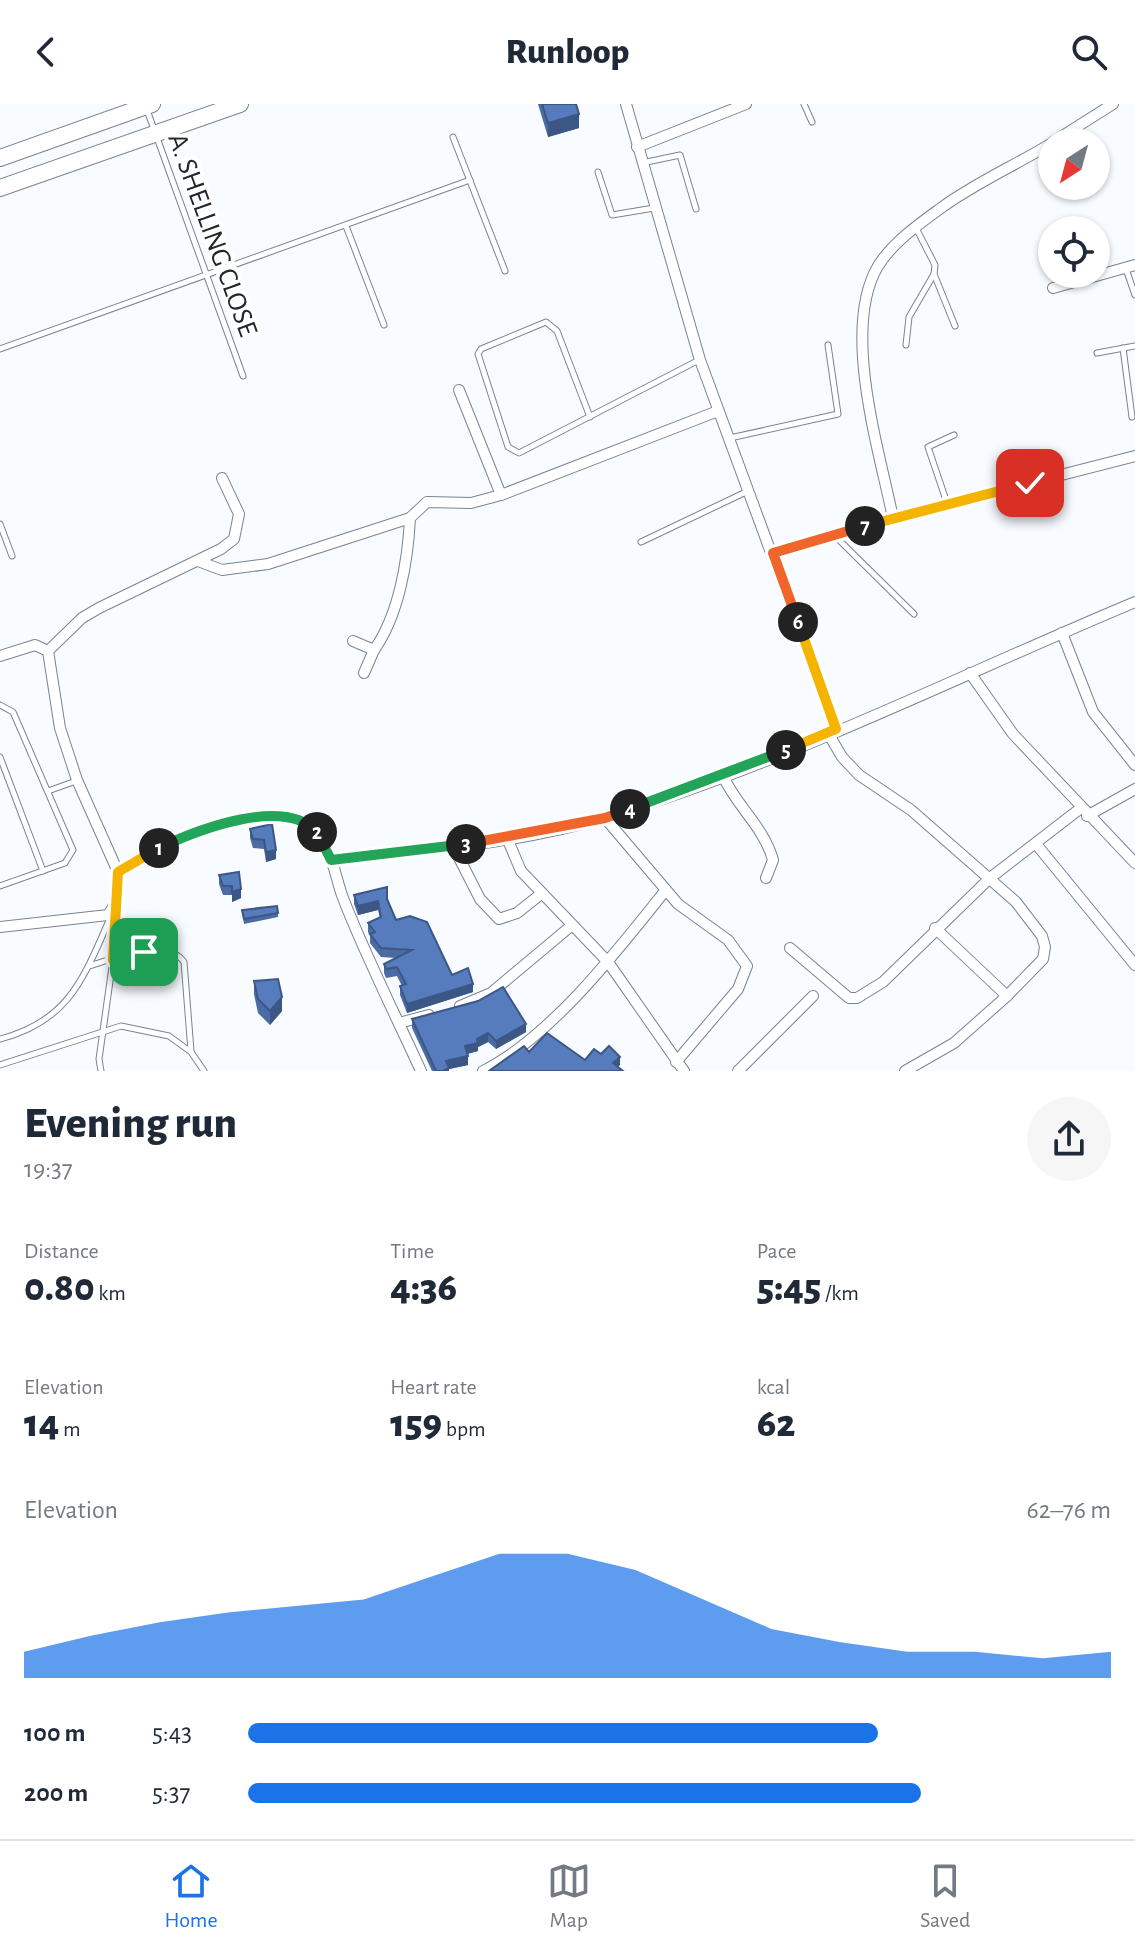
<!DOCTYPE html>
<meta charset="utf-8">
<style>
:root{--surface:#fff;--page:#f6f6f7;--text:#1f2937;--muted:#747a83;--line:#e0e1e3;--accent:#1a73e8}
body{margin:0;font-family:"Alegreya Sans",sans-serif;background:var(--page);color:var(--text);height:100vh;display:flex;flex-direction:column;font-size:30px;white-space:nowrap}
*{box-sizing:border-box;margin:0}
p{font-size:26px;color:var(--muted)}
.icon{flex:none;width:44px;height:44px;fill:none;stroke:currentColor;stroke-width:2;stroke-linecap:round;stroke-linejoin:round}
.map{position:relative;height:967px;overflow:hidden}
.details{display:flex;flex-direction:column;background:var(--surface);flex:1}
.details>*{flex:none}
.needle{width:52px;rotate:216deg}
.buttons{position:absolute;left:1038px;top:24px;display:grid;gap:16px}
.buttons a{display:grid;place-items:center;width:72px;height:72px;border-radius:50%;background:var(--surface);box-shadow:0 2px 6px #0004;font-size:40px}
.pin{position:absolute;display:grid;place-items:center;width:68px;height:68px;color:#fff;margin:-34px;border-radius:16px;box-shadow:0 4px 12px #0006}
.km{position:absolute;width:40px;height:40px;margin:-20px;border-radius:50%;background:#222;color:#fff;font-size:22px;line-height:40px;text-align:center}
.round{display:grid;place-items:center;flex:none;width:84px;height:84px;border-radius:42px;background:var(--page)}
.overview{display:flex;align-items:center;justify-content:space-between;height:136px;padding:0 24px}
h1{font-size:44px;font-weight:800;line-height:60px}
.stats{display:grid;grid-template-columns:repeat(3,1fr);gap:12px;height:136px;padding:8px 24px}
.stats div{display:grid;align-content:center}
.stats b{font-size:40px;font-weight:800}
.stats small{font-size:22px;font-weight:400}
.stats p{font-size:22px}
.chart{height:224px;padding:16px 24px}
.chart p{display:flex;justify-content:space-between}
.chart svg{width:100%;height:144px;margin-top:8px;fill:var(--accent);opacity:.7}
ul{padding:0 24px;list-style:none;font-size:26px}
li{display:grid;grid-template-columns:128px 96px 1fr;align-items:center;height:60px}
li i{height:20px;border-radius:10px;background:var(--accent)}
header{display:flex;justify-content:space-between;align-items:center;height:104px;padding:0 24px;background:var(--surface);font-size:36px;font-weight:800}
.menu{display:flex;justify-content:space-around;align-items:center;height:112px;border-top:2px solid var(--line);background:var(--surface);font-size:22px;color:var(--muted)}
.menu a{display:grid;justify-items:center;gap:4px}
.menu .active{color:var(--accent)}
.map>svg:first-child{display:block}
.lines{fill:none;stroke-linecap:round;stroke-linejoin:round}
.lane-casing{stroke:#788394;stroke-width:7}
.street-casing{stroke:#788394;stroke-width:12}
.primary-casing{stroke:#788394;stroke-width:18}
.lane{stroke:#fff;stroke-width:5}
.street{stroke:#fff;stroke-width:10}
.primary{stroke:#fff;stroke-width:16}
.wall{fill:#4a6ba3}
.shaded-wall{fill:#3c5785}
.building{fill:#567cbe;stroke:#3c5785;stroke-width:2}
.split-1-casing{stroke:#fff;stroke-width:16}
.split-2-casing{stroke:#fff;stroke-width:16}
.split-3-casing{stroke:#fff;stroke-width:16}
.split-4-casing{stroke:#fff;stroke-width:16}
.split-5-casing{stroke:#fff;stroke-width:16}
.split-6-casing{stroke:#fff;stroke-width:16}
.split-7-casing{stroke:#fff;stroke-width:16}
.split-8-casing{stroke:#fff;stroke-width:16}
.split-1{stroke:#f5b400;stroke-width:10}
.split-2{stroke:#22a559;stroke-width:10}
.split-3{stroke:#22a559;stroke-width:10}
.split-4{stroke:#f0652b;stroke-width:10}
.split-5{stroke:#22a559;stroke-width:10}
.split-6{stroke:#f5b400;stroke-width:10}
.split-7{stroke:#f0652b;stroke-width:10}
.split-8{stroke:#f5b400;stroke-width:10}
.labels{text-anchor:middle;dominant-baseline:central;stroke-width:8;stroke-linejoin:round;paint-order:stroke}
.street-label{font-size:28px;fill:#21252c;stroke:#fff}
</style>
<header><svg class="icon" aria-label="back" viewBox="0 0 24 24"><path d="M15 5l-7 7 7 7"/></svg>Runloop<svg class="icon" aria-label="search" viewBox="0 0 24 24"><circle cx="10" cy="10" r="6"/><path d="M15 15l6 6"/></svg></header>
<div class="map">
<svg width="1135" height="967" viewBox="0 0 1135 967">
<rect width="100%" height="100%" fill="#f8fbff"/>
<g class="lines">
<defs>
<g id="lane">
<path d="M804,0l8,18"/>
<path d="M147,6l96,266"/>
<path d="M453,33l52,134"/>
<path d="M642,59l38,-8 16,54"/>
<path d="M598,68l14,43 42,-7"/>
<path d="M346,122l38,99"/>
<path d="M1126,165l9,26"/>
<path d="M934,170l21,52"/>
<path d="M906,241l3,-28 25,-43 1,-9 -19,-37"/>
<path d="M1123,244l9,69"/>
<path d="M0,245l470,-169"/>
<path d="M1097,249l38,-7"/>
<path d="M590,313l-33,-86 -11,-9 -65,27 -3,5 30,93 11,6 180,-93"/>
<path d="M730,334l108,-24 -10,-69"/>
<path d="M947,399l-19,-56 26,-12"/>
<path d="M0,420l12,32"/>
<path d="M835,432l79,78"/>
<path d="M641,438l107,-51"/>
<path d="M0,601l13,7 60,138 -8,13 -65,23"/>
<path d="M0,653l43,114"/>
<path d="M48,687l28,-10"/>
<path d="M89,862c25,-7 77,-30 95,-4l7,89"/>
<path d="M0,935c70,-18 84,-62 111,-123"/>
<path d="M0,961l121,-39 48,10 22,16 13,19"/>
<path d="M101,967l-2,-12 14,-99 1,-46"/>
</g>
<g id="street">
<path d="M626,0l74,256 136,369"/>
<path d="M1053,38l60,-38"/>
<path d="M637,43l109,-43"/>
<path d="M1053,184l82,-23"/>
<path d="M459,286l42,105"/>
<path d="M893,414c-14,-69 -52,-189 -15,-252 15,-24 41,-42 63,-58 34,-25 75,-43 111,-65"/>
<path d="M773,449l120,-35 242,-62"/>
<path d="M198,457l24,9 46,-6 142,-46"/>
<path d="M1062,529l31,79 42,53"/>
<path d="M353,537l21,9c25,-35 34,-90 36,-132l17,-16 44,1 30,-8 217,-84"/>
<path d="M48,547l34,-33 17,-10 122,-59 13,-10 5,-25 -17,-36"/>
<path d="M0,552l35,-11 13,6"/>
<path d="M364,569l10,-23"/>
<path d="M970,569l43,61 122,129"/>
<path d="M828,629l14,24 17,18 52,35 105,92 26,34 3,11 -2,12 -36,37 -53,47 -49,28"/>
<path d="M723,672c14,31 41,51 50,84l-7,18"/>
<path d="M1087,712l48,-27"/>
<path d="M605,714l73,86 50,36 19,26 -9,23 -62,73"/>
<path d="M507,734l14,33 87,91 76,109"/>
<path d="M1036,740l99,121"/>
<path d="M453,742l27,53 19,20 18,-6 24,-19"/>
<path d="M331,756c91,-10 188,-16 276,-43 181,-55 353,-142 528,-215"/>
<path d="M118,768c37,-26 152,-80 193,-45 21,17 23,47 32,71 23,59 52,116 78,173"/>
<path d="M0,823l108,-12 9,-14 1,-29 -41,-92 -17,-52 -12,-77"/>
<path d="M935,824l72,68"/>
<path d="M790,844l59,50h8l26,-16 107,-104 91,-70"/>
<path d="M460,902l31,-13 80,-67"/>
<path d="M399,919l30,-8"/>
<path d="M483,967c68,-34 135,-121 182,-180"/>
<path d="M738,967l75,-75"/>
</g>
<g id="primary">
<path d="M0,54l152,-54"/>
<path d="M0,84l240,-84"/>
</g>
</defs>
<use href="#lane" class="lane-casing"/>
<use href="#street" class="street-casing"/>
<use href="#primary" class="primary-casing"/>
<use href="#lane" class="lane"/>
<use href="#street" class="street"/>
<use href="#primary" class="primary"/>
</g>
<g class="wall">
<path d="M538,0h38l3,24 -31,9z"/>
<path d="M272,720l4,35 -10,3 -2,-13 -11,-1 -3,-10v-9z"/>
<path d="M239,768l2,26 -9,4v-7h-9l-4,-11v-9z"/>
<path d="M354,791l33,4 9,21 56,55 21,17 -66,21 -7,-18v-9h2l-5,-10 -11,2 -2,-5v-9l13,-6 -16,-1 -11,-14v-7l-2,-4v-9l12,-5 -2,-8 -20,5 -4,-11z"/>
<path d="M242,806l36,3v4l-34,7z"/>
<path d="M254,877l28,30 -12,14 -12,-12 -4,-19z"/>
<path d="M412,915l114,13 -30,17 -8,-7 -10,5v4l-10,3v11l-19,4v2h-17l-20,-43z"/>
</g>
<g class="shaded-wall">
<path d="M579,10v14l-31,9v-14z"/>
<path d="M276,746v9l-10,3v-10z"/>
<path d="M241,785v9l-9,4v-10z"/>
<path d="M378,797v9l-20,5v-9z"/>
<path d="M473,880v8l-66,21v-9z"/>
<path d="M282,893v14l-12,14v-14z"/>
<path d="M526,920v8l-30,17v-8z"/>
<path d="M488,929v9l-10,5v4l-13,3v-8z"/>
<path d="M468,952v9l-19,4v2h-6l3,-10z"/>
<path d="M620,953v8l-7,6v-8z"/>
</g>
<g class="building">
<path d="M542,0h34l3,10 -31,9z"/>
<path d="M272,720l4,26 -10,2 -2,-12 -11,-1 -3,-10z"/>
<path d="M239,768l2,17 -9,3v-6h-9l-4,-11z"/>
<path d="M387,783v12l9,21 14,-4 17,6 25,53 16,-7 5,16 -66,20 -7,-18 6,-2 -9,-17 -11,2 -2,-5 28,-14 -31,-2 -11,-14 5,-2 -7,-9 13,-6 -3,-16 -20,5 -4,-11z"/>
<path d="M277,802l1,7 -34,6 -2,-9z"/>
<path d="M278,875l4,18 -12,14 -12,-12 -4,-18z"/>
<path d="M503,883l23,37 -30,17 -8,-8 -11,6 1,4 -13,3 3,10 -22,5 3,7 -6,3h-7l-24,-52 66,-18z"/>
<path d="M547,929l38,27 9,-11 7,5 8,-8 11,11 -7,6 10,8h-134l35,-25 5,6z"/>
</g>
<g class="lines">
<defs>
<path id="split-1" d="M144,848l-31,8 5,-88 41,-24"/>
<path id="split-2" d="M159,744c38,-18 124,-52 158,-16"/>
<path id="split-3" d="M317,728l14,28 135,-16"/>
<path id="split-4" d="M466,740l139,-26 25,-9"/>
<path id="split-5" d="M630,705l156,-59"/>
<path id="split-6" d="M786,646l50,-21 -38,-107"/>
<path id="split-7" d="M798,518l-25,-69 92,-27"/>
<path id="split-8" d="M865,422l165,-43"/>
</defs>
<use href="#split-1" class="split-1-casing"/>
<use href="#split-2" class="split-2-casing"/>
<use href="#split-3" class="split-3-casing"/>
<use href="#split-4" class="split-4-casing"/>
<use href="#split-5" class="split-5-casing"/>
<use href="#split-6" class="split-6-casing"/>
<use href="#split-7" class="split-7-casing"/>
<use href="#split-8" class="split-8-casing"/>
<use href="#split-1" class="split-1"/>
<use href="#split-2" class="split-2"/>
<use href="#split-3" class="split-3"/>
<use href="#split-4" class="split-4"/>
<use href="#split-5" class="split-5"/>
<use href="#split-6" class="split-6"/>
<use href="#split-7" class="split-7"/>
<use href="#split-8" class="split-8"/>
</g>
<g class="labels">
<g class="street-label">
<text transform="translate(212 131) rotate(70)">A. SHELLING CLOSE</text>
</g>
</g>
</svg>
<div class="buttons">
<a><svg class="needle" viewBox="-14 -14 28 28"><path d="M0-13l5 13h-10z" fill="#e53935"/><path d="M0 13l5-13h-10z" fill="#747a83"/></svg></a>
<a><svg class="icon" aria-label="locate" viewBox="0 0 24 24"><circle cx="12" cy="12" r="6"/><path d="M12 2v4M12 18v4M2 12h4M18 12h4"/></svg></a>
</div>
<div class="pin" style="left:144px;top:848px;background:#1e9e55"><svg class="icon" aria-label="arrive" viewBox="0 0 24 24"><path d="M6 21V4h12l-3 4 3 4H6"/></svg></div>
<div class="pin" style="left:1030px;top:379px;background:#d93025"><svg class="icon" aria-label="check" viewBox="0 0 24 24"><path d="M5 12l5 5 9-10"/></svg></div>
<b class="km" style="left:159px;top:744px">1</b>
<b class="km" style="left:317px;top:728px">2</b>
<b class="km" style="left:466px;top:740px">3</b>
<b class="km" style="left:630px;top:705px">4</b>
<b class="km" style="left:786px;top:646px">5</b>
<b class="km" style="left:798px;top:518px">6</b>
<b class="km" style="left:865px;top:422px">7</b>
</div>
<section class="details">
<div class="overview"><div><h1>Evening run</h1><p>19:37</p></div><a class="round"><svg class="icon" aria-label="share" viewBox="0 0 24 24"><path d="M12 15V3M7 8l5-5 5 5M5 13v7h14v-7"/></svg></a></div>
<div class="stats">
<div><p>Distance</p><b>0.80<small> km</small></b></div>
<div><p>Time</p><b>4:36</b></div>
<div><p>Pace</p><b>5:45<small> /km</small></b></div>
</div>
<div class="stats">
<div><p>Elevation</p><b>14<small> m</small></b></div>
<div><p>Heart rate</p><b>159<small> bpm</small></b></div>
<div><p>kcal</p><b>62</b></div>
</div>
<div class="chart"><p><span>Elevation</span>62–76 m</p>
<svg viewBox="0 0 160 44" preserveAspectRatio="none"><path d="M0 44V36L10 31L20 27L30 24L40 22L50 20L60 13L70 6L80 6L90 11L100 20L110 29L120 33L130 36L140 36L150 38L160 36V44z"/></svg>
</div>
<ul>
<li><b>100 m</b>5:43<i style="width:73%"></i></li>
<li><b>200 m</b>5:37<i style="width:78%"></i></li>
</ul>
</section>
<nav class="menu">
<a class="active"><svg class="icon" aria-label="home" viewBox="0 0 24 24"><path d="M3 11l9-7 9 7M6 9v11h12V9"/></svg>Home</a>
<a><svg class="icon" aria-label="map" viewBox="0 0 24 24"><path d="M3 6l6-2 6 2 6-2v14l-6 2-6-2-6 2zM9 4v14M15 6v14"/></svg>Map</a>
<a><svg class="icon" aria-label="saved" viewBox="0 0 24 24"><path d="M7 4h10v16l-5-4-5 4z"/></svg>Saved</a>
</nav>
